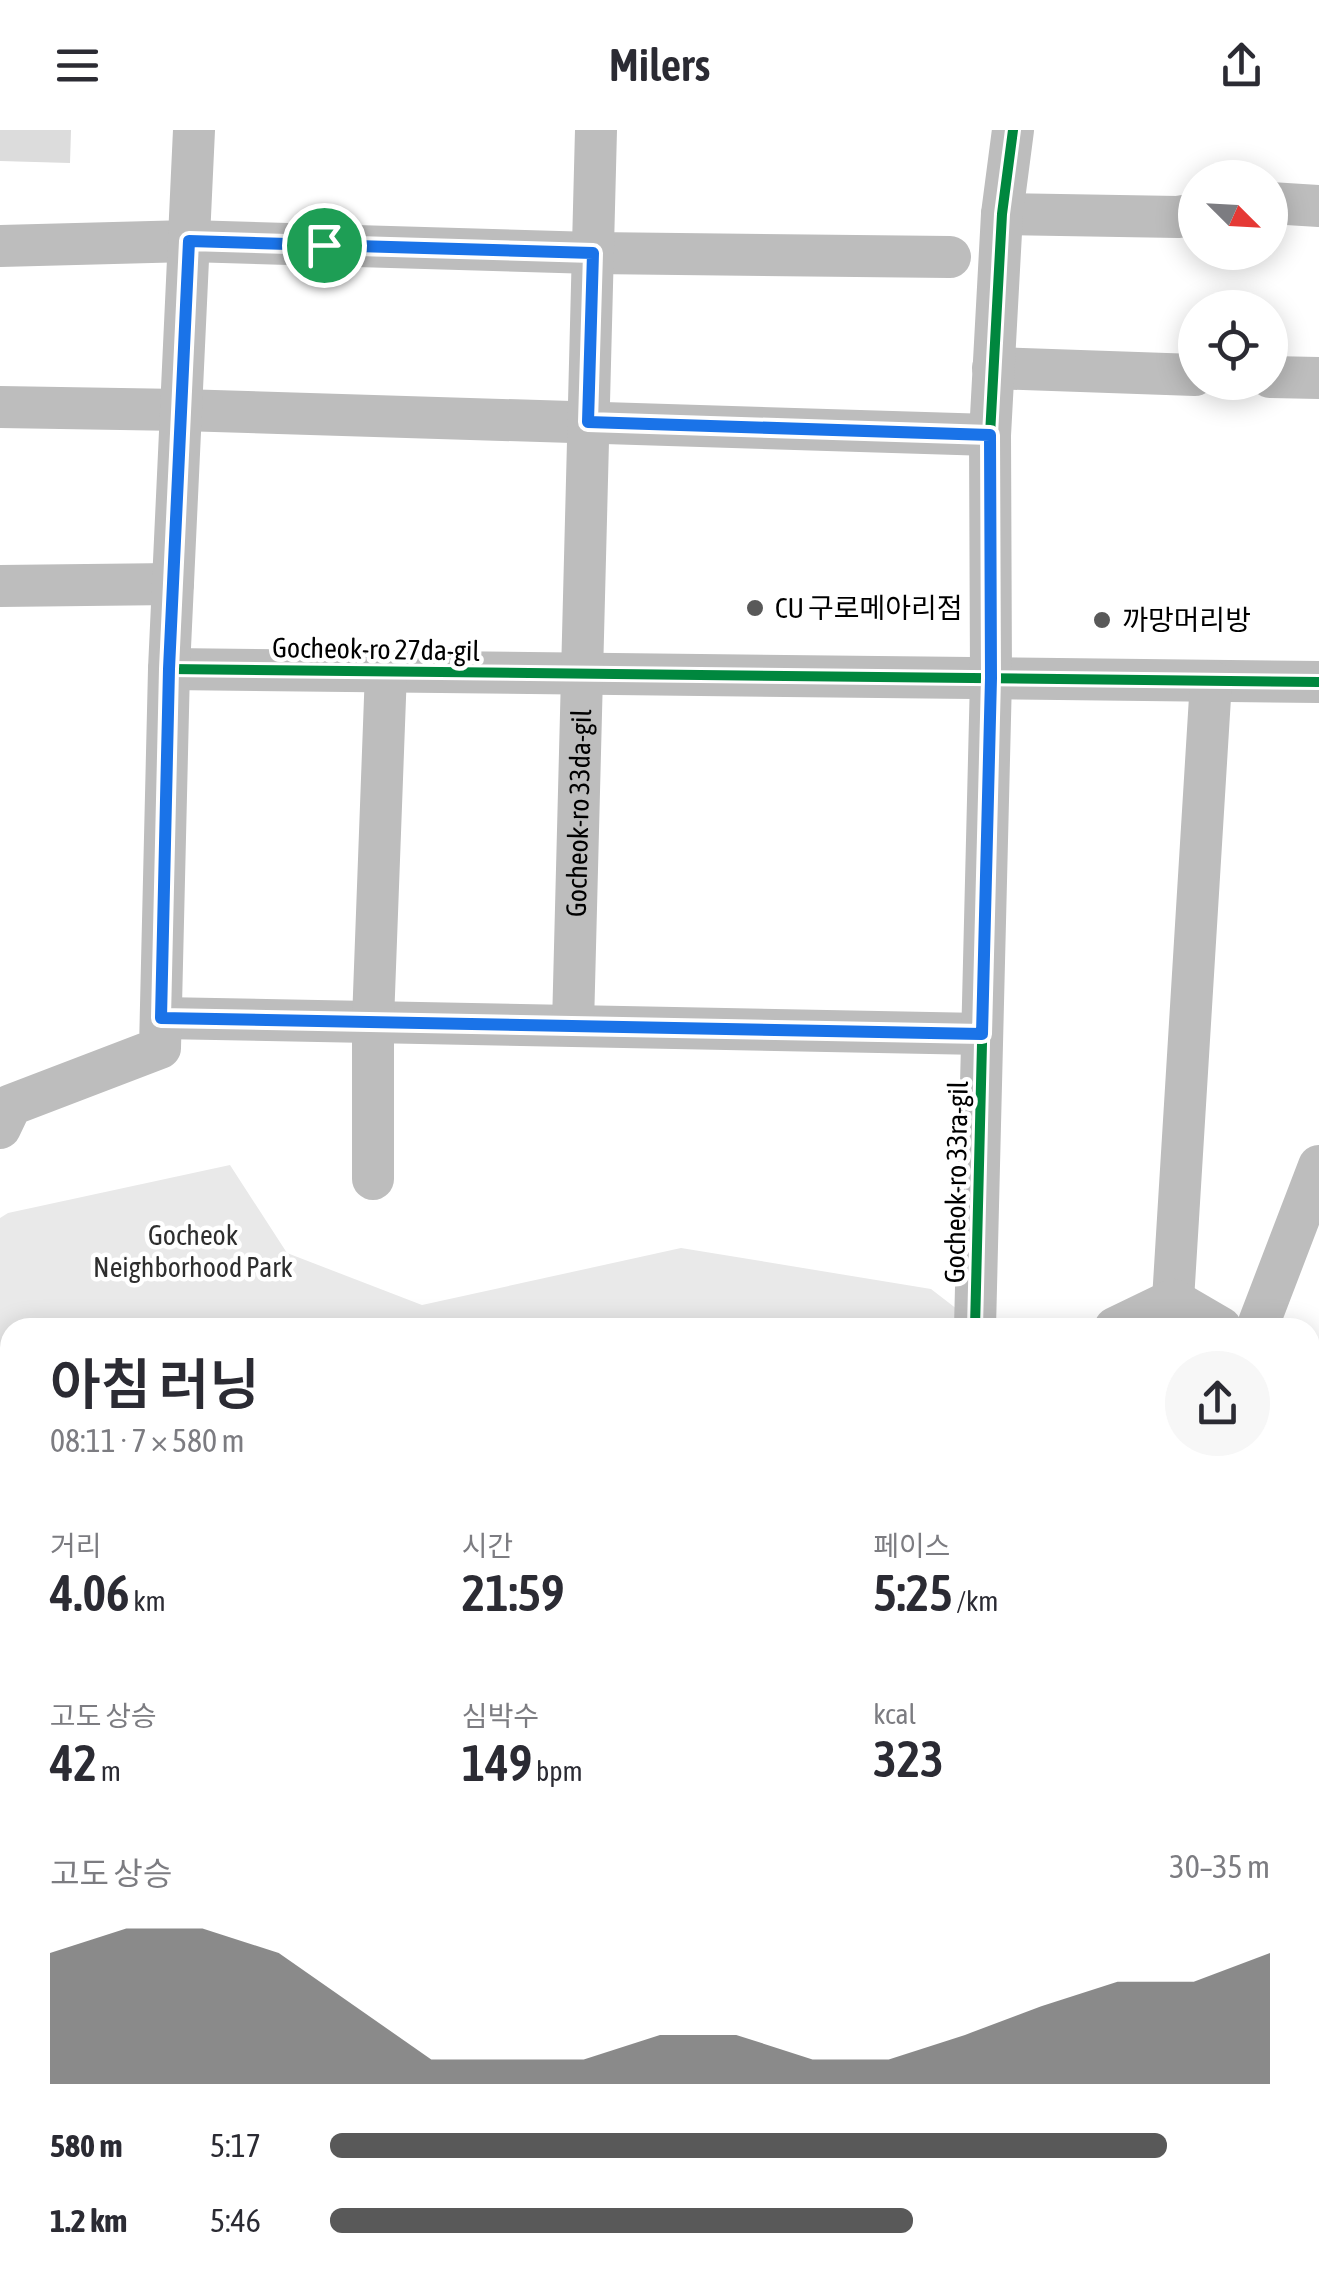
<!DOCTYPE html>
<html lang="ko">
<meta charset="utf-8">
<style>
:root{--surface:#fff;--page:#f7f7f7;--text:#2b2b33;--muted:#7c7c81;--accent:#595959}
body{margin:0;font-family:"Asap Condensed","Noto Sans KR",sans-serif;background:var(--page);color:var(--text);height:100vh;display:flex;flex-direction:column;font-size:38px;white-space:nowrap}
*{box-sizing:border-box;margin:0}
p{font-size:32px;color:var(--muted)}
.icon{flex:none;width:55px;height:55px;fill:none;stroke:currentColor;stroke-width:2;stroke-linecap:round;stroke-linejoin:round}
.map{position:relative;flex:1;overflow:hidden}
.side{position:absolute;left:0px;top:1188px;width:1320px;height:962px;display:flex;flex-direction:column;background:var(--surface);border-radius:30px 30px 0 0;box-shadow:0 5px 25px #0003}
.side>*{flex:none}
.needle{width:65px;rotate:114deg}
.buttons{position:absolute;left:1178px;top:30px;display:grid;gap:20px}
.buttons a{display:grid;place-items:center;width:110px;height:110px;border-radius:50%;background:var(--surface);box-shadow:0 5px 25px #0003;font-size:50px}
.pin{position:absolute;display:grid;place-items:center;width:85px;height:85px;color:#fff;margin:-42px;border:5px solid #fff;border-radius:50%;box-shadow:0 2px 10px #0007}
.round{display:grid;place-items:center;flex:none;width:105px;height:105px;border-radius:52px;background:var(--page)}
.head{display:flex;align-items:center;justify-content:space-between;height:170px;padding:0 50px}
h1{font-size:55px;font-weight:600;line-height:75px}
.metrics{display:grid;grid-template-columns:repeat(3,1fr);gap:15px;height:170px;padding:10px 50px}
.metrics div{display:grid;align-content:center}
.metrics b{font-size:50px;font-weight:600}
.metrics small{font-size:28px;font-weight:400}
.metrics p{font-size:28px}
.chart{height:280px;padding:20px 50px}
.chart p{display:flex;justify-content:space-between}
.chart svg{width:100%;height:180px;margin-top:10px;fill:var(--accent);opacity:.7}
ul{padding:0 50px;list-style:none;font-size:32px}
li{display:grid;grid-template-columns:160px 120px 1fr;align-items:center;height:75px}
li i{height:25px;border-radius:12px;background:var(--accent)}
header{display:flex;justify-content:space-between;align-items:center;height:130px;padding:0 50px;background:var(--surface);font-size:45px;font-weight:600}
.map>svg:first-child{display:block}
.green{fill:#e9e9e9}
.building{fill:#dcdcdc}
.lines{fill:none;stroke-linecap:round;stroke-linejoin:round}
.path{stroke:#b8b8b8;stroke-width:6;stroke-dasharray:2.5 5;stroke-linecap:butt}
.service{stroke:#bdbdbd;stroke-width:20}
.minor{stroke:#bdbdbd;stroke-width:42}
.cycleway-casing{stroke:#fff;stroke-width:16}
.cycleway{stroke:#00873e;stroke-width:10}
.route-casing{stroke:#fff;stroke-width:20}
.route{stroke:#1a73e8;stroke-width:12}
.poi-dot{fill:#595959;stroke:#fff;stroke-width:4}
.labels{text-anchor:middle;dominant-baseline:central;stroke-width:9;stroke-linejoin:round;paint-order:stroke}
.poi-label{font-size:28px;fill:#000;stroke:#fff;text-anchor:start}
.street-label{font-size:28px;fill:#000;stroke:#fff}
.park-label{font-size:28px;fill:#2e2e2e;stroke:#fff}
</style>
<header><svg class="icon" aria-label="menu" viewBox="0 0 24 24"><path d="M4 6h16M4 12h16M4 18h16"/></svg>Milers<svg class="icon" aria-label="share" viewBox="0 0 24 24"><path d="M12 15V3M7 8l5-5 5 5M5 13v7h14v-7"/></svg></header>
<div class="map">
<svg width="1319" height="2149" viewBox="0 0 1319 2149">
<rect width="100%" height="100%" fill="#fff"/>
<path class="green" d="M230,1035l57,88 135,52 259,-57 250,41 44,34v5h-965v942h629l-15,9h-624v-1061l8,-5z"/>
<g class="building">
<path d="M0,0h71l-1,33 -70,-2z"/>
<path d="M1319,1441v98l-9,-17v-77z"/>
<path d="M9,1616l1,100 -9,35 -1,-101z"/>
<path d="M818,2140h107l6,9h-107z"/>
<path d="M1082,2140h124l-12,9h-124z"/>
</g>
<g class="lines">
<path class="path" d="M0,2074l10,-5"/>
<g class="service">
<path d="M1310,1871l7,10 2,23"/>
<path d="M1310,2149l9,-106"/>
</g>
<g class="minor">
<path d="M1270,73l49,3"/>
<path d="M1002,84l176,3 17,-3"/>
<path d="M0,116l189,-5 404,12 357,4"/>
<path d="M993,238l202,7"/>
<path d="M1270,247l49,1"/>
<path d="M0,277l181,3 809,25"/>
<path d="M0,456l173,-2"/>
<path d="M169,539l1150,13"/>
<path d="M161,888l821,16"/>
<path id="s1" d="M573,895l23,-895"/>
<path d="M0,998l11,-23 149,-57 9,-379 25,-539"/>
<path d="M373,1049v-158l13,-350"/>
<path d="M1173,1170l38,-619"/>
<path d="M975,1198l16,-650 -1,-243 12,-221 11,-84"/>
<path d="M1115,1198l58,-28 48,28"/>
<path d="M1257,1198l62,-162"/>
<path d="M1310,1248h9"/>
<path d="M669,2140l6,9"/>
<path d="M624,2149l15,-9"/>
</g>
<defs>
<g id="cycleway">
<path d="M169,539l1150,13"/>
<path d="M975,1198l16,-650 -1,-243 12,-221 11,-84"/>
</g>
</defs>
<use href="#cycleway" class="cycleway-casing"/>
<use href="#cycleway" class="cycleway"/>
</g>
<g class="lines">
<defs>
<path id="route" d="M189,111l404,12 -5,169 402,13 1,243 -9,356 -821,-16 8,-349z"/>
</defs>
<use href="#route" class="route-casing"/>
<use href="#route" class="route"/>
</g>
<g class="poi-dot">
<circle cx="755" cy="478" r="10"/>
<circle cx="1102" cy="490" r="10"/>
</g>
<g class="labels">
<g class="poi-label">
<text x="775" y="478">CU 구로메아리점</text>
<text x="1122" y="490">까망머리방</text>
</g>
<g class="street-label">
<text transform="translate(376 519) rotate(1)">Gocheok-ro 27da-gil</text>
<text stroke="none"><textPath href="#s1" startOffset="212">Gocheok-ro 33da-gil</textPath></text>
<text transform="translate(956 1052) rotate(-89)">Gocheok-ro 33ra-gil</text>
</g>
<g class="park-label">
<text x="193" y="1105">Gocheok<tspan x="193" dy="32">Neighborhood Park</tspan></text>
</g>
</g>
</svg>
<div class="buttons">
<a><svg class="needle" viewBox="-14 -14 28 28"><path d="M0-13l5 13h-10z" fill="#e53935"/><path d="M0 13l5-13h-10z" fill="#7c7c81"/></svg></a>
<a><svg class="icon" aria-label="locate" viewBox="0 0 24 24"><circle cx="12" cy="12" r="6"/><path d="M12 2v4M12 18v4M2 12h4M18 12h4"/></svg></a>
</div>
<div class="pin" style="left:324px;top:115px;background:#1e9e55"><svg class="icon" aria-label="arrive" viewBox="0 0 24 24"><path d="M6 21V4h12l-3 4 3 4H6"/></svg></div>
<section class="side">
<div class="head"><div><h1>아침 러닝</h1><p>08:11 · 7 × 580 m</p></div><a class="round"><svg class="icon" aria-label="share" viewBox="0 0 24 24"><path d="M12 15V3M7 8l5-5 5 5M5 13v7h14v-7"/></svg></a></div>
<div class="metrics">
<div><p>거리</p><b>4.06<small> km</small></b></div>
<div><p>시간</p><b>21:59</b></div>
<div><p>페이스</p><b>5:25<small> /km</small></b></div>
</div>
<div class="metrics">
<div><p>고도 상승</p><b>42<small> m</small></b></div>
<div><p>심박수</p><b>149<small> bpm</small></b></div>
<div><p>kcal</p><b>323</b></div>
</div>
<div class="chart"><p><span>고도 상승</span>30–35 m</p>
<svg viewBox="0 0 160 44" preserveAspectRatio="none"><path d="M0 44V12L10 6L20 6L30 12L40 25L50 38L60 38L70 38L80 32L90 32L100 38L110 38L120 32L130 25L140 19L150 19L160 12V44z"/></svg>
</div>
<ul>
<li><b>580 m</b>5:17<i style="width:89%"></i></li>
<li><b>1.2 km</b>5:46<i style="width:62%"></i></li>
</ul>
</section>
</div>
